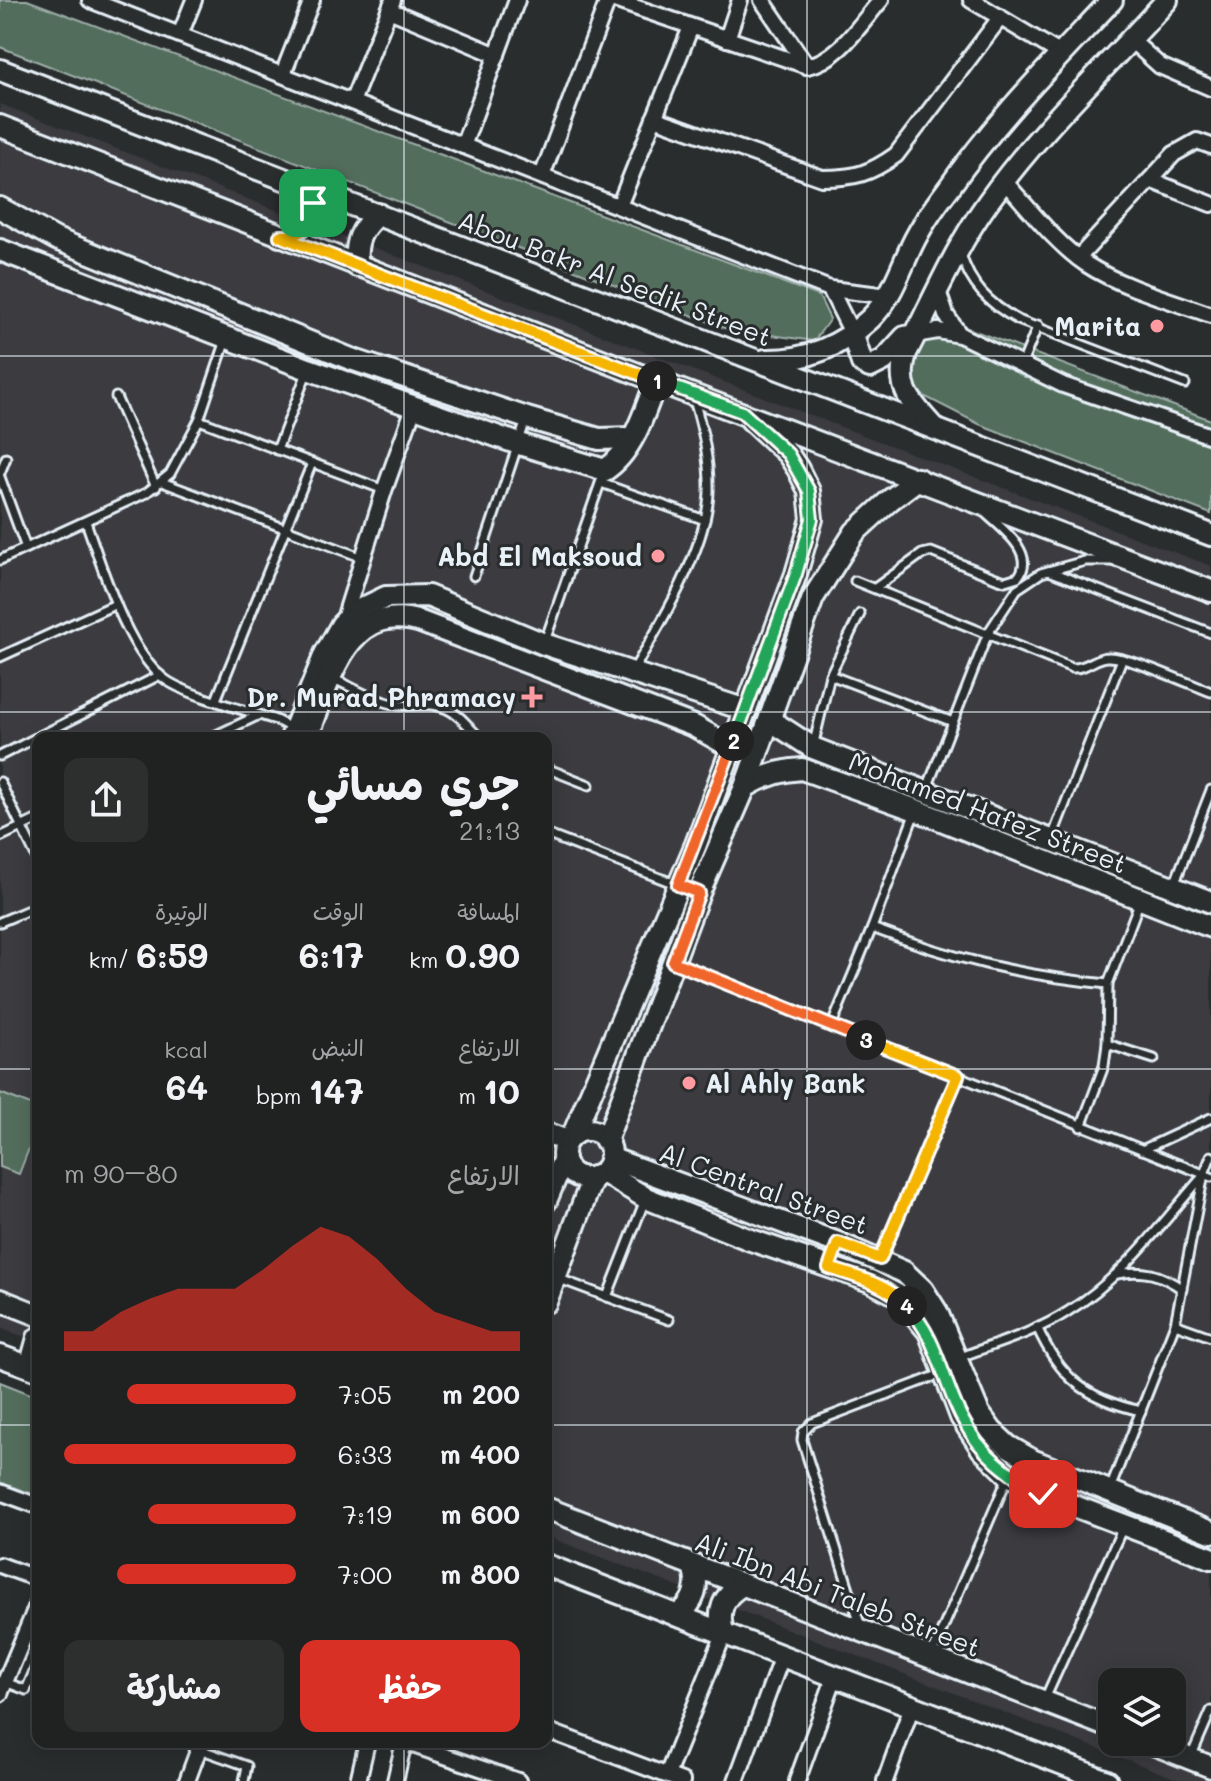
<!DOCTYPE html>
<html lang="ar">
<meta charset="utf-8">
<style>
:root{--surface:#202222;--page:#2d2f2f;--text:#f1f3f6;--muted:#a2a4a5;--line:#3d3f40;--accent:#d93025}
body{margin:0;font-family:Mali,"Playpen Sans Arabic",sans-serif;background:var(--page);color:var(--text);direction:rtl;height:100vh;display:flex;flex-direction:column;font-size:30px;white-space:nowrap}
*{box-sizing:border-box;margin:0}
p{font-size:26px;color:var(--muted)}
.icon{flex:none;width:44px;height:44px;fill:none;stroke:currentColor;stroke-width:2;stroke-linecap:round;stroke-linejoin:round}
.map{position:relative;flex:1;overflow:hidden;direction:ltr}
.panel{position:absolute;left:32px;top:732px;width:520px;height:1016px;display:flex;flex-direction:column;background:var(--surface);border-radius:16px;box-shadow:0 4px 20px #0003,0 0 0 2px var(--line);direction:rtl}
.panel>*{flex:none}
.buttons{position:absolute;left:1098px;top:1668px;display:grid;gap:16px}
.buttons a{display:grid;place-items:center;width:88px;height:88px;border-radius:16px;background:var(--surface);box-shadow:0 4px 20px #0003,0 0 0 2px var(--line);font-size:40px}
.pin{position:absolute;display:grid;place-items:center;width:68px;height:68px;color:#fff;margin:-34px;border-radius:16px;box-shadow:0 4px 12px #0006}
.km{position:absolute;width:40px;height:40px;margin:-20px;border-radius:50%;background:#222;color:#fff;font-size:22px;line-height:40px;text-align:center}
.round{display:grid;place-items:center;flex:none;width:84px;height:84px;border-radius:16px;background:var(--page)}
.head{display:flex;align-items:center;justify-content:space-between;height:136px;padding:0 32px}
h1{font-size:44px;font-weight:700;line-height:60px}
.figures{display:grid;grid-template-columns:repeat(3,1fr);gap:12px;height:136px;padding:8px 32px}
.figures div{display:grid;align-content:center}
.figures b{font-size:34px;font-weight:700}
.figures small{font-size:22px;font-weight:400}
.figures p{font-size:22px}
.chart{height:224px;padding:16px 32px}
.chart p{display:flex;justify-content:space-between}
.chart svg{width:100%;height:144px;margin-top:8px;fill:var(--accent);opacity:.7}
.action{display:flex;gap:16px;margin-top:auto;padding:16px 32px}
.action a{flex:1;height:92px;border-radius:16px;background:var(--accent);color:#fff;font-size:32px;font-weight:700;line-height:92px;text-align:center}
.action a+a{background:var(--page);color:var(--text)}
ul{padding:0 32px;list-style:none;font-size:26px}
li{display:grid;grid-template-columns:128px 96px 1fr;align-items:center;height:60px}
li i{height:20px;border-radius:10px;background:var(--accent)}
.map>svg:first-child{display:block}
.built{fill:#3a3a3f;fill-rule:evenodd}
.green{fill:#536d5c;stroke:#9eafaa;stroke-width:2}
.lines{fill:none;stroke-linecap:round;stroke-linejoin:round}
.lane-casing{stroke:#e8f1f8;stroke-width:13}
.street-casing{stroke:#e8f1f8;stroke-width:20}
.secondary-casing{stroke:#e8f1f8;stroke-width:26}
.lane{stroke:#2a2d2e;stroke-width:7}
.street{stroke:#2a2d2e;stroke-width:14}
.secondary{stroke:#2a2d2e;stroke-width:20}
.split-1-casing{stroke:#fff;stroke-width:16}
.split-2-casing{stroke:#fff;stroke-width:16}
.split-3-casing{stroke:#fff;stroke-width:16}
.split-4-casing{stroke:#fff;stroke-width:16}
.split-5-casing{stroke:#fff;stroke-width:16}
.split-1{stroke:#f5b400;stroke-width:10}
.split-2{stroke:#22a559;stroke-width:10}
.split-3{stroke:#f0652b;stroke-width:10}
.split-4{stroke:#f5b400;stroke-width:10}
.split-5{stroke:#22a559;stroke-width:10}
.grid{fill:none;stroke:#e8f1f8;stroke-width:2;stroke-opacity:0.55}
.poi-dot{fill:#ff9aa2;stroke:#2a2d2e;stroke-width:3}
.labels{text-anchor:middle;dominant-baseline:central;stroke-width:6;stroke-linejoin:round;paint-order:stroke}
.street-label{font-size:26px;fill:#e8f1f8;stroke:#2a2d2e}
.poi-label{font-size:26px;font-weight:bold;fill:#e8f1f8;stroke:#2a2d2e;text-anchor:end}
</style>
<div class="map">
<svg width="1211" height="1781" viewBox="0 0 1211 1781">
<rect width="100%" height="100%" fill="#2a2d2e"/>
<filter id="ink" filterUnits="userSpaceOnUse"><feTurbulence type="fractalNoise" baseFrequency=".0125" numOctaves="2"/><feDisplacementMap in="SourceGraphic" scale="16" xChannelSelector="R" yChannelSelector="G"/><feConvolveMatrix kernelMatrix="1 2 1 2 8 2 1 2 1" color-interpolation-filters="sRGB"/></filter>
<g filter="url(#ink)">
<path class="built" d="M0,104l836,321 375,141v1215h-29l-636,-245v-798h-508v604l-38,-14zM1112,1682h60v60h-60z"/>
<g class="green">
<path d="M0,0h27l792,296 11,23 -16,22 -87,-12 -727,-282z"/>
<path d="M933,315l278,105v94l-232,-90 -69,-35 4,-26z"/>
<path d="M0,1093l38,15v17l-19,49 -19,-7z"/>
<path d="M0,1382l38,15v104l-38,-14z"/>
</g>
<g class="lines">
<defs>
<g id="lane">
<path d="M961,254c9,31 28,50 57,66l167,64"/>
<path d="M1022,364l16,-39"/>
<path d="M116,397l40,90"/>
<path d="M199,420l185,70"/>
<path d="M277,450l31,-80"/>
<path d="M0,473l6,-15"/>
<path d="M0,477l26,71"/>
<path d="M162,482l201,76"/>
<path d="M601,483l104,37"/>
<path d="M86,522c16,44 41,131 80,158 23,16 82,31 110,40l15,8"/>
<path d="M0,560l146,-67 24,-19 29,-54 27,-80"/>
<path d="M1049,571l162,62"/>
<path d="M474,576l52,-156"/>
<path d="M855,581l217,87c15,1 23,-11 36,-11 20,-1 81,27 103,35"/>
<path d="M875,588l47,-34 9,-2 65,26 9,3 13,-4c19,-23 -16,-49 -33,-64"/>
<path d="M860,614l-30,61 123,47"/>
<path d="M545,641l59,-169"/>
<path d="M0,657l116,-53"/>
<path d="M634,669c28,-47 73,-122 75,-177 1,-32 -6,-62 -15,-92"/>
<path d="M334,679c20,9 42,23 64,26 17,2 33,-4 49,4 14,6 22,19 33,29"/>
<path d="M216,700l96,-237"/>
<path d="M210,738l49,-23"/>
<path d="M813,747l17,-72"/>
<path d="M0,756l160,-81"/>
<path d="M546,768l43,17"/>
<path d="M0,782l38,79"/>
<path d="M926,791l62,-158 29,-44 24,-16 44,-12h27"/>
<path d="M546,834l132,51"/>
<path d="M0,837l38,-18"/>
<path d="M1051,840l71,-181"/>
<path d="M1174,885l37,-95"/>
<path d="M0,922l38,-16"/>
<path d="M872,928c81,31 150,48 236,56"/>
<path d="M675,963l536,214"/>
<path d="M831,1027l41,-99 43,-116"/>
<path d="M1107,1044l47,15"/>
<path d="M1081,1127l23,-61 3,-22 1,-60 31,-81"/>
<path d="M1142,1150l69,-32"/>
<path d="M881,1258l77,-182"/>
<path d="M1117,1274c26,-5 44,0 65,15"/>
<path d="M557,1278l112,42"/>
<path d="M607,1297l38,-97"/>
<path d="M1175,1324l36,13"/>
<path d="M1037,1327c23,51 49,72 104,84"/>
<path d="M958,1358c36,-14 77,-25 109,-46 55,-33 94,-88 136,-136"/>
<path d="M1110,1489l65,-165 29,-150 7,-18"/>
<path d="M861,1627l-59,-187 1,-8 9,-9 129,-49"/>
<path d="M931,1656l77,-179"/>
<path d="M5,1682l21,8 12,-28"/>
<path d="M1044,1701l79,-174"/>
<path d="M198,1751l4,-1 45,16 -3,15"/>
<path d="M1191,1757l20,-46"/>
</g>
<g id="street">
<path d="M90,0l740,289 59,7"/>
<path d="M614,0l193,66c32,-6 53,-42 74,-66"/>
<path d="M762,0l45,66"/>
<path d="M971,0l90,54"/>
<path d="M389,10l108,45"/>
<path d="M180,35l14,-35"/>
<path d="M727,39l13,-39"/>
<path d="M1131,40l29,26 51,22"/>
<path d="M283,74l29,-74"/>
<path d="M352,102l41,-102"/>
<path d="M654,118l168,60c33,0 47,-4 74,-23l104,-137"/>
<path d="M463,146l54,-146"/>
<path d="M542,176l66,-176"/>
<path d="M1150,180l61,24"/>
<path d="M1004,181c26,28 50,61 82,83 37,24 84,36 125,51"/>
<path d="M619,206l72,-179"/>
<path d="M1078,258l96,-104 23,-13 14,5"/>
<path d="M830,289l22,44"/>
<path d="M938,291l8,24 14,20"/>
<path d="M915,335l23,-4 22,4 103,50 148,51"/>
<path d="M344,619l40,-128 30,-84"/>
<path d="M0,1492l38,14"/>
<path d="M0,1565l38,14"/>
<path d="M0,1694l38,-91"/>
<path d="M546,1730l136,51"/>
<path d="M404,1742l114,39"/>
<path d="M667,1775l57,-141"/>
<path d="M187,1781l11,-30"/>
<path d="M358,1781l9,-39"/>
<path d="M395,1781l9,-39"/>
<path d="M736,1781l46,-125"/>
<path d="M797,1781l38,-105"/>
<path d="M885,1781l27,-75"/>
</g>
<g id="secondary">
<path d="M0,70l1211,465"/>
<path d="M0,126l656,255 555,210"/>
<path d="M0,208l56,31 295,120 176,59 72,21 33,-1"/>
<path d="M280,236c34,1 40,-25 24,-50"/>
<path d="M0,250l308,119 211,75 86,26c28,-18 40,-59 51,-89"/>
<path d="M357,266c-2,-24 3,-37 21,-52"/>
<path d="M852,333l10,30 8,4 14,-7 21,-23 7,-1"/>
<path d="M765,360c40,1 75,-13 105,-41 21,-20 29,-47 42,-74 9,-19 23,-39 36,-56 48,-69 107,-128 164,-189"/>
<path d="M935,429c-23,-26 -40,-40 -29,-76 26,-50 49,-105 82,-151 52,-73 119,-135 179,-202"/>
<path d="M770,720l43,28 398,154"/>
<path d="M291,738l34,-84 17,-30 13,-12 31,-15 42,-1 116,48 202,66"/>
<path d="M307,738c22,-53 38,-139 114,-116l273,104 37,21"/>
<path d="M745,787c18,-11 36,-17 57,-18l114,41 295,117"/>
<circle cx="587" cy="1154" r="24"/>
<path d="M546,1133l21,8"/>
<path d="M573,1135l123,-291 100,-270 16,-55 -3,-28 -11,-22 -10,-15 -37,-34"/>
<path d="M606,1141l93,-248 46,-106 68,-189 42,-66 35,-32 28,-21"/>
<path d="M610,1158l228,85 66,29 19,18 14,22 42,101 13,18 16,15 24,14 179,72"/>
<path d="M603,1172l43,26 102,41 122,42 29,15 30,36 32,85 21,32 27,26 34,19 168,64"/>
<path d="M546,1201l18,-43"/>
<path d="M0,1300l38,15"/>
<path d="M546,1302l47,-125"/>
<path d="M38,1338l-5,18 5,14"/>
<path d="M0,1356l38,14"/>
<path d="M546,1508l566,220"/>
<path d="M546,1565l561,216"/>
<path d="M677,1616c18,-13 23,-30 16,-50"/>
<path d="M724,1634c-8,-22 -1,-39 19,-49"/>
<path d="M1148,1742l63,25"/>
</g>
</defs>
<use href="#lane" class="lane-casing"/>
<use href="#street" class="street-casing"/>
<use href="#secondary" class="secondary-casing"/>
<use href="#lane" class="lane"/>
<use href="#street" class="street"/>
<use href="#secondary" class="secondary"/>
</g>
</g>
<g class="lines" filter="url(#ink)">
<defs>
<path id="split-1" d="M313,203c2,21 -12,34 -33,33l377,145"/>
<path id="split-2" d="M657,381l85,31 46,42 21,37 3,28 -16,55 -62,167"/>
<path id="split-3" d="M734,741l-56,144 21,8 -26,69 193,78"/>
<path id="split-4" d="M866,1040l92,36 -78,183 -42,-16 -9,25c28,9 58,16 78,38"/>
<path id="split-5" d="M907,1306c31,32 35,74 55,112 18,36 47,57 81,76"/>
</defs>
<use href="#split-1" class="split-1-casing"/>
<use href="#split-2" class="split-2-casing"/>
<use href="#split-3" class="split-3-casing"/>
<use href="#split-4" class="split-4-casing"/>
<use href="#split-5" class="split-5-casing"/>
<use href="#split-1" class="split-1"/>
<use href="#split-2" class="split-2"/>
<use href="#split-3" class="split-3"/>
<use href="#split-4" class="split-4"/>
<use href="#split-5" class="split-5"/>
</g>
<path class="grid" d="M404,0v738M807,0v1781M0,356h1211M0,712h1211M0,1069h38M546,1069h665M0,1425h38M546,1425h665M404,1742v39"/>
<g class="poi-dot">
<circle cx="1157" cy="326" r="8"/>
<circle cx="658" cy="556" r="8"/>
<path d="M528 685h8v8h8v8h-8v8h-8v-8h-8v-8h8z"/>
<circle cx="689" cy="1083" r="8"/>
</g>
<g class="labels">
<g class="street-label">
<text transform="translate(615 278) rotate(21)">Abou Bakr Al Sedik Street</text>
<text transform="translate(988 812) rotate(21)">Mohamed Hafez Street</text>
<text transform="translate(764 1188) rotate(20)">Al Central Street</text>
<text transform="translate(838 1594) rotate(21)">Ali Ibn Abi Taleb Street</text>
</g>
<g class="poi-label">
<text x="1141" y="326">Marita</text>
<text x="642" y="556">Abd El Maksoud</text>
<text x="516" y="697">Dr. Murad Phramacy</text>
<text x="705" y="1083" text-anchor="start">Al Ahly Bank</text>
</g>
</g>
</svg>
<div class="buttons">
<a><svg class="icon" aria-label="layers" viewBox="0 0 24 24"><path d="M12 4l9 5-9 5-9-5zM3 14l9 5 9-5"/></svg></a>
</div>
<div class="pin" style="left:313px;top:203px;background:#1e9e55"><svg class="icon" aria-label="arrive" viewBox="0 0 24 24"><path d="M6 21V4h12l-3 4 3 4H6"/></svg></div>
<div class="pin" style="left:1043px;top:1494px;background:#d93025"><svg class="icon" aria-label="check" viewBox="0 0 24 24"><path d="M5 12l5 5 9-10"/></svg></div>
<b class="km" style="left:657px;top:381px">1</b>
<b class="km" style="left:734px;top:741px">2</b>
<b class="km" style="left:866px;top:1040px">3</b>
<b class="km" style="left:907px;top:1306px">4</b>
<section class="panel">
<div class="head"><div><h1>جري مسائي</h1><p>21:13</p></div><a class="round"><svg class="icon" aria-label="share" viewBox="0 0 24 24"><path d="M12 15V3M7 8l5-5 5 5M5 13v7h14v-7"/></svg></a></div>
<div class="figures">
<div><p>المسافة</p><b>0.90<small> km</small></b></div>
<div><p>الوقت</p><b>6:17</b></div>
<div><p>الوتيرة</p><b>6:59<small> /km</small></b></div>
</div>
<div class="figures">
<div><p>الارتفاع</p><b>10<small> m</small></b></div>
<div><p>النبض</p><b>147<small> bpm</small></b></div>
<div><p>kcal</p><b>64</b></div>
</div>
<div class="chart"><p><span>الارتفاع</span>80–90 m</p>
<svg viewBox="0 0 160 44" preserveAspectRatio="none"><path d="M0 44V38L10 38L20 32L30 28L40 25L50 25L60 25L70 19L80 12L90 6L100 9L110 16L120 25L130 32L140 35L150 38L160 38V44z"/></svg>
</div>
<ul>
<li><b>200 m</b>7:05<i style="width:73%"></i></li>
<li><b>400 m</b>6:33<i style="width:100%"></i></li>
<li><b>600 m</b>7:19<i style="width:64%"></i></li>
<li><b>800 m</b>7:00<i style="width:77%"></i></li>
</ul>
<div class="action"><a>حفظ</a><a>مشاركة</a></div>
</section>
</div>
